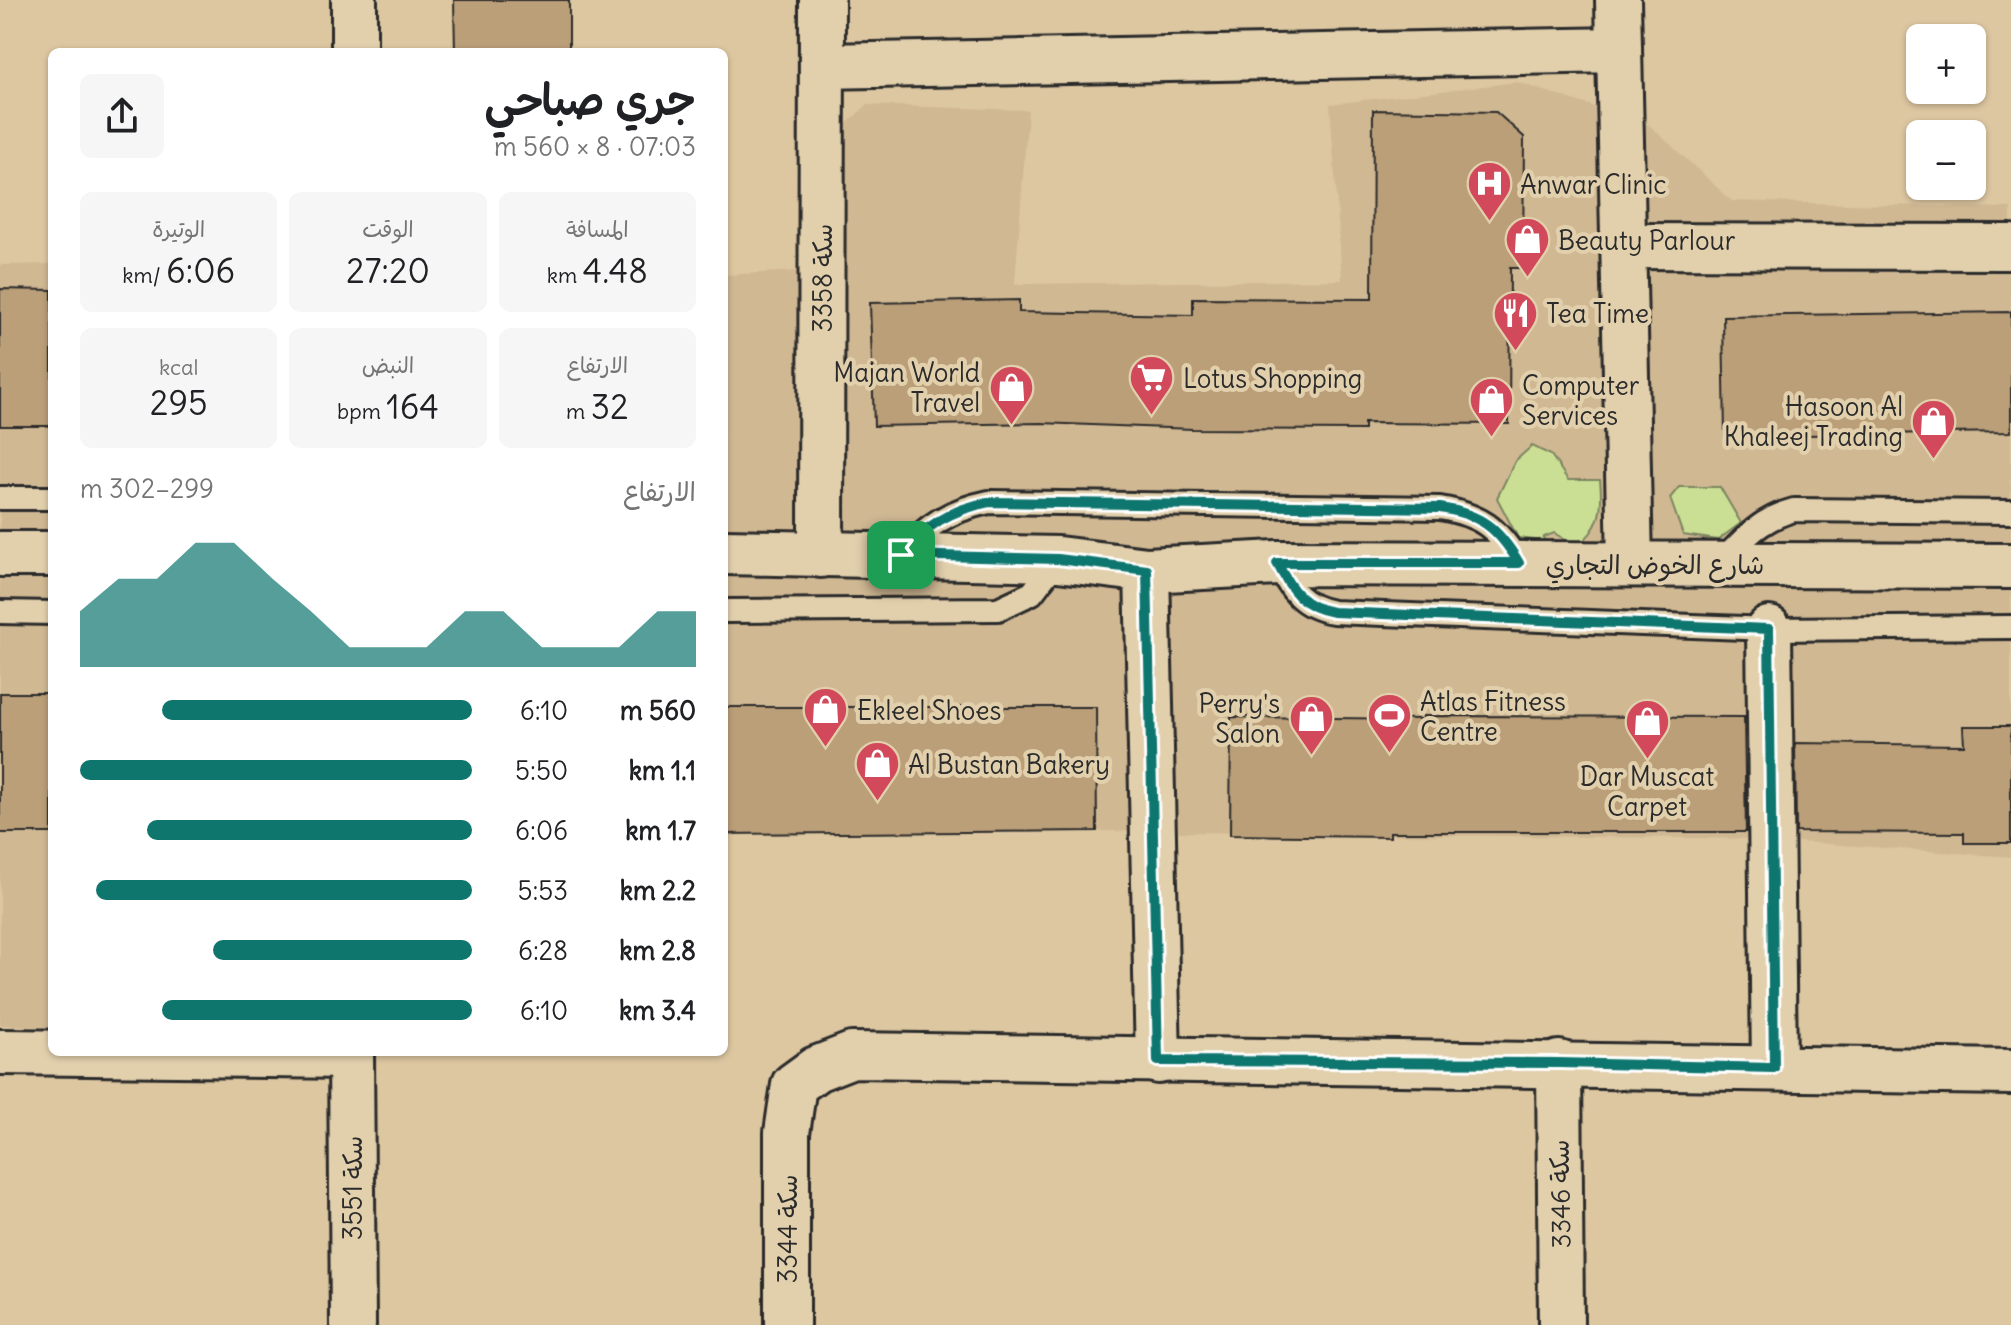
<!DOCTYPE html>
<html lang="ar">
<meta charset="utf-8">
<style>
:root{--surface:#fff;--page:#f6f6f6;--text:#202124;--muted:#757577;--accent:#0f766e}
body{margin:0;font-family:Delius,"Playpen Sans Arabic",sans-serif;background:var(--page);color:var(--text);direction:rtl;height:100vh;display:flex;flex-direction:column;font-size:30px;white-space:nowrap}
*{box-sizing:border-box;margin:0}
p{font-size:26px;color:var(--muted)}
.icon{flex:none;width:44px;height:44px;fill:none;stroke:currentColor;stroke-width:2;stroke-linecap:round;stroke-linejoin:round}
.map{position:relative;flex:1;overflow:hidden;direction:ltr}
.sheet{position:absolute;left:48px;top:48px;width:680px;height:1008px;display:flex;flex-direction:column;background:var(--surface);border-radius:12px;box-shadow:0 2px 6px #0004;direction:rtl}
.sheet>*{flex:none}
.fabs{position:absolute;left:1906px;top:24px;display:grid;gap:16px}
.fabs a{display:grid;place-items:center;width:80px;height:80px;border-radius:12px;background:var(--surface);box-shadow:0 2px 6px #0004;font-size:40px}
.pin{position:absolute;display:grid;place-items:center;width:68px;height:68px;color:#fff;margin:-34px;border-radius:16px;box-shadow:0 4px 12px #0006}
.round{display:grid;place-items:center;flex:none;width:84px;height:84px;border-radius:12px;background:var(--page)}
.overview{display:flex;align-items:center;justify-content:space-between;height:136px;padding:0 32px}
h1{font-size:44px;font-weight:600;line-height:60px}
.figures{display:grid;grid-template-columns:repeat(3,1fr);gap:12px;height:136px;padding:8px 32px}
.figures div{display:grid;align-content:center;border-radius:12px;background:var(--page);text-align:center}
.figures b{font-size:34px;font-weight:600}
.figures small{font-size:22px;font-weight:400}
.figures p{font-size:22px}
.chart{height:224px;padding:16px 32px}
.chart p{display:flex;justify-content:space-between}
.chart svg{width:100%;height:144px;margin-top:8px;fill:var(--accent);opacity:.7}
ul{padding:0 32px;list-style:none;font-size:26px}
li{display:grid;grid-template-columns:128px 96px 1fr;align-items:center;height:60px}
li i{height:20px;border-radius:10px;background:var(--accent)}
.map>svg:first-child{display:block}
.built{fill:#d0b893}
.green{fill:#cbdf94;stroke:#7b8560;stroke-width:2}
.building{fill:#bb9f79;stroke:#2b2b2b;stroke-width:2}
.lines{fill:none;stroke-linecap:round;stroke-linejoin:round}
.lane-casing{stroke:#2b2b2b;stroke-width:28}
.street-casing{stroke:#2b2b2b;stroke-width:50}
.secondary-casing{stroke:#2b2b2b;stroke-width:50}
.lane{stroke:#e2d0ad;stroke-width:22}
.street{stroke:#e2d0ad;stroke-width:44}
.secondary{stroke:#e2d0ad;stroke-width:44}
.route-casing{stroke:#fff;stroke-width:16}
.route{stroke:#0f766e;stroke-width:10}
.labels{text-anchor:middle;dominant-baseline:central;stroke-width:8;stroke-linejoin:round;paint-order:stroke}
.poi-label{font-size:26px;fill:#2b2b2b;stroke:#e2d0ad;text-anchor:start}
.street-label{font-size:26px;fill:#2b2b2b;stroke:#e2d0ad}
</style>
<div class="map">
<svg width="2011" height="1325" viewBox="0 0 2011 1325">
<rect width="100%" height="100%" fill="#ddc7a1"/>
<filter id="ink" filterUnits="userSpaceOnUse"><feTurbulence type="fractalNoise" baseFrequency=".0125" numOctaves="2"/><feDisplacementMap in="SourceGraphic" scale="16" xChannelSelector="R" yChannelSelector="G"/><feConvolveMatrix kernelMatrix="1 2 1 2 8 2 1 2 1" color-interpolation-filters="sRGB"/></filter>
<g filter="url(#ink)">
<g class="built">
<path d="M1517,82l131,42 84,77 279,7v649l-251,-18 -663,-8 -373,2v-558l109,-6 -2,-131 36,-33 161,5 -13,174 327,-4 -12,-176z"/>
<path d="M52,264v763l-52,-2v-760z"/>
</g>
<g class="green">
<path d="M1532,446l19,9 17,25h32c3,28 1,50 -24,66l-22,-13 -10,4 -1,4 -25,-3 -21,-40 18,-37z"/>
<path d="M1679,487h41l21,36 -23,17 -35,-5 -13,-37z"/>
</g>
<g class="building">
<path d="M454,0h115v52h-114z"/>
<path d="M1373,110l123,2 28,25 -1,131h-13l-1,156 -145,-1v7l-171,-1 -152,-6 -167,3 -4,-123 149,-3v12l174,3v-17l179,1z"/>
<path d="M0,289l52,1v136h-52z"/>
<path d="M2011,312v120l-286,4 -2,-120z"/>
<rect x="0" y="693" width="52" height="140"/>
<path d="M724,707h372l1,124 -373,3z"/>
<path d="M1423,716l321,1 2,115h-356v5l-160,-2 1,-118 192,2z"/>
<path d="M1963,726h48v117h-47v-10l-168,-1 -1,-89 169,2z"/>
</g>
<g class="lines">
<defs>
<g id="lane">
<path d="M0,498h52"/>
<path d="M901,555c25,-30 49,-45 88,-53l451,6c41,7 58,20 79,55"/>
<path d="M1277,563c13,27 25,44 56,49l436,17 242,-2"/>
<path d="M1720,564c23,-25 40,-45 74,-54l217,2"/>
<path d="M724,611l274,-2 34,-16 26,-34"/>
<path d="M0,612l52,1"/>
</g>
<g id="street">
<path d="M1618,0l12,564"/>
<path d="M823,66l796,-16"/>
<path d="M1623,246l388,1"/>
<path d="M1147,570l11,491"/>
<path d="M1769,629l5,439"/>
<path d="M0,1052l351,4"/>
<path d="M1559,1063l2,262"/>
<path d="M787,1325v-192l7,-48 22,-16 36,-14 1159,17"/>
</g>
<g id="secondary">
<path d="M354,0v52"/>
<path d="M724,552l334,7 89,11 130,-7 734,3"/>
<path d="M0,554h52"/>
<path d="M821,555l1,-555"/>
<path d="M351,1052l2,273"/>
</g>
</defs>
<use href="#lane" class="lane-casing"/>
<use href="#street" class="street-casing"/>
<use href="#secondary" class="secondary-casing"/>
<use href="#lane" class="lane"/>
<use href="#street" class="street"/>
<use href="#secondary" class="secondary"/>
</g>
</g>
<g class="lines" filter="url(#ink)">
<defs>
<path id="route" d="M989,502l451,6c41,6 58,20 79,55h-242c14,27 25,44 56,49l436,17 5,439 -215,-5 -401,-2 -11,-491 -89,-11 -157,-4c25,-30 49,-45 88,-53z"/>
</defs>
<use href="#route" class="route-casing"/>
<use href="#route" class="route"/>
</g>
<defs>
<symbol id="hospital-pin" viewBox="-11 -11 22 30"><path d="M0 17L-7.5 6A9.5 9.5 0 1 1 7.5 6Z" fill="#d1495b" stroke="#e2d0ad"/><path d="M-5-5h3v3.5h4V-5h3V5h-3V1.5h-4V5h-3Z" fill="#fff"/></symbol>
<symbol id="shop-pin" viewBox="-11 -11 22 30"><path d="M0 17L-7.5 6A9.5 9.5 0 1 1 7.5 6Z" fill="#d1495b" stroke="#e2d0ad"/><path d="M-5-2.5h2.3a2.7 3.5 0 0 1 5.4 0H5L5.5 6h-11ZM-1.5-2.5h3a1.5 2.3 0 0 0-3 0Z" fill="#fff"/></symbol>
<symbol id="restaurant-pin" viewBox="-11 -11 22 30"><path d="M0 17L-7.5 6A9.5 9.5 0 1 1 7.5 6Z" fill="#d1495b" stroke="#e2d0ad"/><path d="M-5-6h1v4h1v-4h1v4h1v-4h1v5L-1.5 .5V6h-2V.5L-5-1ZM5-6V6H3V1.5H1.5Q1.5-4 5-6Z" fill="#fff"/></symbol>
<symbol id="supermarket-pin" viewBox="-11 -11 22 30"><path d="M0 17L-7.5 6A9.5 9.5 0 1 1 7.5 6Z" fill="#d1495b" stroke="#e2d0ad"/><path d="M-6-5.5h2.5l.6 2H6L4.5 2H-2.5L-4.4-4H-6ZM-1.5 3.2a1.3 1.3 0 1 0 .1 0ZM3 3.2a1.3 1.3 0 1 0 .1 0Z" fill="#fff"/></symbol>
<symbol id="stadium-pin" viewBox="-11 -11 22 30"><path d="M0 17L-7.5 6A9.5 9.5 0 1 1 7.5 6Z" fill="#d1495b" stroke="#e2d0ad"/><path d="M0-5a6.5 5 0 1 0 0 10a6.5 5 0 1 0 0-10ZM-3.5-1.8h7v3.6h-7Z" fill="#fff"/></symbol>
</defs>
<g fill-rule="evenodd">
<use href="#hospital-pin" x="1464" y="158" width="51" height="69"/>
<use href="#shop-pin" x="1502" y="214" width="51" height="69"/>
<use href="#restaurant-pin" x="1490" y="288" width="51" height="69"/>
<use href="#supermarket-pin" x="1126" y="352" width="51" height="69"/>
<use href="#shop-pin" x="986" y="362" width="51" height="69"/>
<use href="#shop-pin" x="1466" y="374" width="51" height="69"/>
<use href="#shop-pin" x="1908" y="396" width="51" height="69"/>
<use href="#shop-pin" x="800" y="684" width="51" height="69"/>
<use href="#stadium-pin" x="1364" y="690" width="51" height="69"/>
<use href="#shop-pin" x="1286" y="692" width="51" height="69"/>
<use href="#shop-pin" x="1622" y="696" width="51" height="69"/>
<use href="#shop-pin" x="852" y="738" width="51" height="69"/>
</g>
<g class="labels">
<g class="poi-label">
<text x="1520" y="184">Anwar Clinic</text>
<text x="1558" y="240">Beauty Parlour</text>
<text x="1546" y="313">Tea Time</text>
<text x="980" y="372" text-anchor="end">Majan World<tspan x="980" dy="30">Travel</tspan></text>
<text x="1183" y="378">Lotus Shopping</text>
<text x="1522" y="385">Computer<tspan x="1522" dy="30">Services</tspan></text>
<text x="1903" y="406" text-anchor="end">Hasoon Al<tspan x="1903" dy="30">Khaleej Trading</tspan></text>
<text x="1420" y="701">Atlas Fitness<tspan x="1420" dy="30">Centre</tspan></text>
<text x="1280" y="703" text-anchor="end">Perry's<tspan x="1280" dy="30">Salon</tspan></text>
<text x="857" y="710">Ekleel Shoes</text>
<text x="908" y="764">Al Bustan Bakery</text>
<text x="1647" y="776" text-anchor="middle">Dar Muscat<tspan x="1647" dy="30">Carpet</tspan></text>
</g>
<g class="street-label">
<text transform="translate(822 278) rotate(-90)">سكة 3358</text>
<text x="1655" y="564">شارع الخوض التجاري</text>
<text transform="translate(352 1188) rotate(-90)">سكة 3551</text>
<text transform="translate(1560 1194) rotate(-91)">سكة 3346</text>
<text transform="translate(787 1229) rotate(-90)">سكة 3344</text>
</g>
</g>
</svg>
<div class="fabs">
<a>+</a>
<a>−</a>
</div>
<div class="pin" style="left:901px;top:555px;background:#1e9e55"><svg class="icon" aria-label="arrive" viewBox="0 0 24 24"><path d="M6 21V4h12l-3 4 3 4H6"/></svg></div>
<section class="sheet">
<div class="overview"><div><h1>جري صباحي</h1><p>07:03 · 8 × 560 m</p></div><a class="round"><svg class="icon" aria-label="share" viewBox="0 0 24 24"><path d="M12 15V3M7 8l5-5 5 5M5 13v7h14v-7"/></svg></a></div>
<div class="figures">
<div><p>المسافة</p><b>4.48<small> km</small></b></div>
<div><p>الوقت</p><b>27:20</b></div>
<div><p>الوتيرة</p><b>6:06<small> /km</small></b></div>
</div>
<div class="figures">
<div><p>الارتفاع</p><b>32<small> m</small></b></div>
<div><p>النبض</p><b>164<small> bpm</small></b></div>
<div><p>kcal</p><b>295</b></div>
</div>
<div class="chart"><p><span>الارتفاع</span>299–302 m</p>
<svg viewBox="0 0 160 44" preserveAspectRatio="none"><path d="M0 44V27L10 17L20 17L30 6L40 6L50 17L60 27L70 38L80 38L90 38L100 27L110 27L120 38L130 38L140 38L150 27L160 27V44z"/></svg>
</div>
<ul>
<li><b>560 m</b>6:10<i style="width:79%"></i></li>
<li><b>1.1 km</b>5:50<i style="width:100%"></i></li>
<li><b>1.7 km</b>6:06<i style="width:83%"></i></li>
<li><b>2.2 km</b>5:53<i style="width:96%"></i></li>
<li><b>2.8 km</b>6:28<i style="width:66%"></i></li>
<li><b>3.4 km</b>6:10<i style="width:79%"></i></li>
</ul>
</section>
</div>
